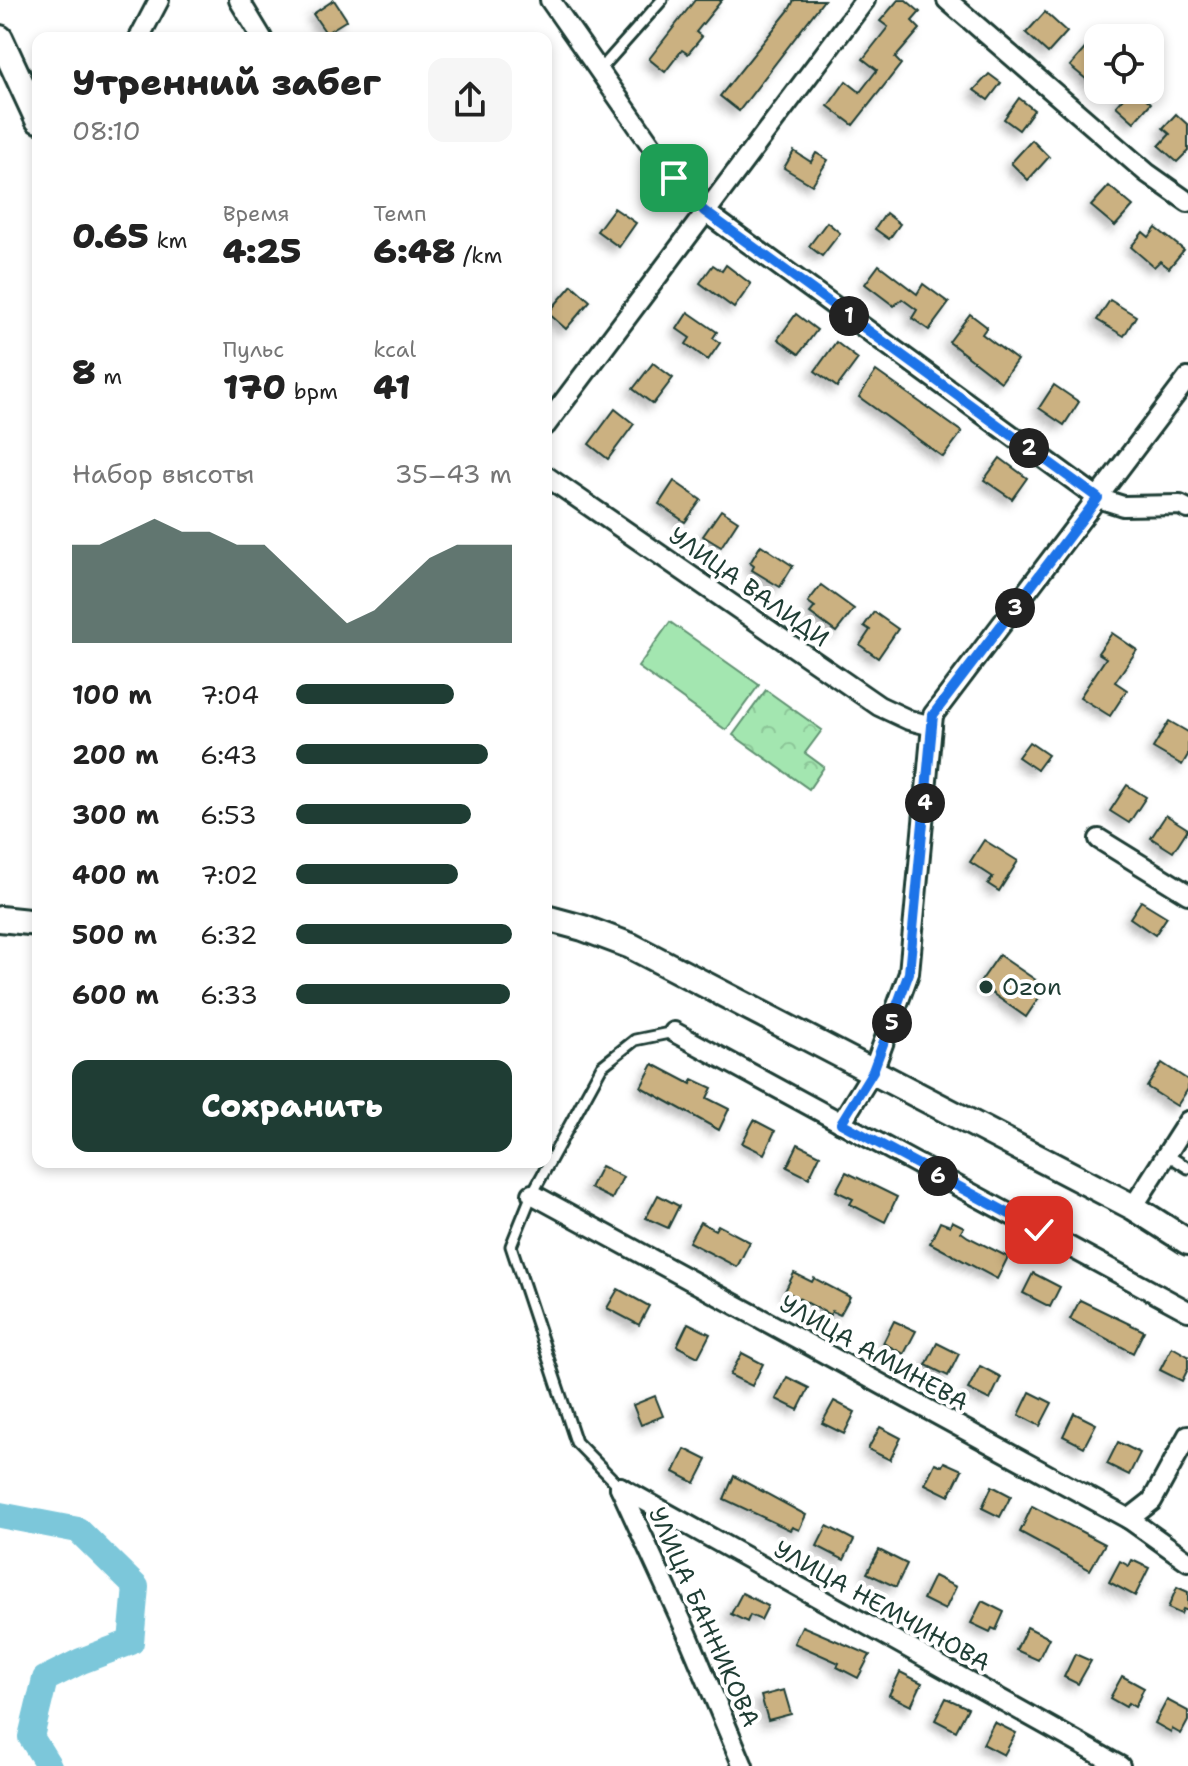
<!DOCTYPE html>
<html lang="ru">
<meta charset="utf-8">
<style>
:root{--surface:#fff;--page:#f6f6f6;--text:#222;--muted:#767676;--accent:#1f3d34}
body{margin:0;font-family:"Shantell Sans",sans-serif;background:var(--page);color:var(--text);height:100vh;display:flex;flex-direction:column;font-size:30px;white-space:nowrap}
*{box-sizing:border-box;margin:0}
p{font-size:26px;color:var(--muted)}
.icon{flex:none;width:44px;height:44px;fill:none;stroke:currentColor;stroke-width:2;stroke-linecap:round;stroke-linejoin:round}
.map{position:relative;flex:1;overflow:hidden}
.details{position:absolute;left:32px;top:32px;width:520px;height:1136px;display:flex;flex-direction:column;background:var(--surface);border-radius:16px;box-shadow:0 4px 12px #0003}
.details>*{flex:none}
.controls{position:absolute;left:1084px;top:24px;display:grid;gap:16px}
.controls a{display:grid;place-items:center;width:80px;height:80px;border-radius:16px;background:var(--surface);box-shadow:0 4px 12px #0003;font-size:40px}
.pin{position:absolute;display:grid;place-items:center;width:68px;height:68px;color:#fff;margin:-34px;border-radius:16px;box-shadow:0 4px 12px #0006}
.km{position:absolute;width:40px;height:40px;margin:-20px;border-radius:50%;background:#222;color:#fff;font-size:22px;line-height:40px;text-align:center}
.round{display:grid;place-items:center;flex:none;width:84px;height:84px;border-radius:16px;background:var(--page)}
.headline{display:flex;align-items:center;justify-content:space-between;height:136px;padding:0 40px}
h1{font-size:36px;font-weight:800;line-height:60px}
.figures{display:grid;grid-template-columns:repeat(3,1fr);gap:12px;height:136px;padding:8px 40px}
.figures div{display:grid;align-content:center}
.figures b{font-size:34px;font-weight:800}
.figures small{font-size:22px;font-weight:400}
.figures p{font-size:22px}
.chart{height:224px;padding:16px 40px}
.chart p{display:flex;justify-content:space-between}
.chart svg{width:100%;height:144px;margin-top:8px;fill:var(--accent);opacity:.7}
.button{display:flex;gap:16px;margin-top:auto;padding:16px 40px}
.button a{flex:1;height:92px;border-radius:16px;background:var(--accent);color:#fff;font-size:32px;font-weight:800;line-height:92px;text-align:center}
ul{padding:0 40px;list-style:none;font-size:26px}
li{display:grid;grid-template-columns:128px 96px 1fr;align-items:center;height:60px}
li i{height:20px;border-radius:10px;background:var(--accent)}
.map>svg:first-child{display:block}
.grass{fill:#a3e6b0;stroke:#619272;stroke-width:2}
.park{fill:url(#park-crowns);stroke:#619272;stroke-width:2}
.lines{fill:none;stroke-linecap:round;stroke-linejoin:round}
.river{stroke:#7bc7da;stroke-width:26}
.building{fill:#cbb181;stroke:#1f3d34;stroke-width:2;filter:url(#shadow)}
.lane-casing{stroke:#1f3d34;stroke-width:15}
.street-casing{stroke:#1f3d34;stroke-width:24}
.secondary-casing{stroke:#1f3d34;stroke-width:30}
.lane{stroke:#fff;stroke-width:9}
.street{stroke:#fff;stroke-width:18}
.secondary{stroke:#fff;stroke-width:24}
.route-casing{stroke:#fff;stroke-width:16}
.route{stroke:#1a73e8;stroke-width:10}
.poi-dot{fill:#1f3d34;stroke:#fff;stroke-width:3}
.labels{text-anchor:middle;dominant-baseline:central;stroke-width:8;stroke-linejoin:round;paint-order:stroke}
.street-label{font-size:24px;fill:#1f3d34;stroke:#fff}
.poi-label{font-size:24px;fill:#1f3d34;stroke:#fff;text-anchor:start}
</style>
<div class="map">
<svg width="1188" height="1766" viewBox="0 0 1188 1766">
<defs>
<pattern id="park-crowns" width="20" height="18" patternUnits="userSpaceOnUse" patternTransform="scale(2)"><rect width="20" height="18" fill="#a3e6b0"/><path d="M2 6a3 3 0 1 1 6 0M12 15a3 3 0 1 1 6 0" fill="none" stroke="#8cc698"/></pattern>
<filter id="shadow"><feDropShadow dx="-5.5" dy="5.5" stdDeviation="4" flood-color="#0004"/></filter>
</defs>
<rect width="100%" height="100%" fill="#fff"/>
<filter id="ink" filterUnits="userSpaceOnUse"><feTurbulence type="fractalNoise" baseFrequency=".0125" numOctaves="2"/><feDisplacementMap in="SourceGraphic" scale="16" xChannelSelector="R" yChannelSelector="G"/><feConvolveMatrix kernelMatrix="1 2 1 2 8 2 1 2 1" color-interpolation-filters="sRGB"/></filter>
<g filter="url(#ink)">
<path class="grass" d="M670,622l89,63 -33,45 -88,-63z"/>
<path class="park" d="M766,690l56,40 -17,23 19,14 -15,22 -76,-54z"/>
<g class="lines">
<path class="river" d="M0,1515l78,15 58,57 -5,55 -50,19 -36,18 -14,58 18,29"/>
</g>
<g class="building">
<path d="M334,0l13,20 -21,13 -13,-19z"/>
<path d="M695,0h27l-26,32 6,5 -14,17 -6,-4 -17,22 -16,-13z"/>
<path d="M794,0h30l-85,111 -19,-15 69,-86z"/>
<path d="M898,0h8l14,12 -8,9 8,8 -25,29 6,6 -48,61 -25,-19 18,-25 14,11 17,-22 -14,-11 25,-32 -8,-6z"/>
<path d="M1045,12l22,20 -19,21 -22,-20z"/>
<path d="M1089,44l9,8v24l-6,8 -22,-18z"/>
<path d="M989,74l12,9 -13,17 -14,-10z"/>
<path d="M1130,90h6l15,13 -17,19 -18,-16z"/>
<path d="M1019,98l15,12 -15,20 -15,-11z"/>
<path d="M1176,114l12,11v26l-11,11 -18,-16 11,-12 -7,-6z"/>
<path d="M1032,140l17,17 -21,23 -17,-17z"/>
<path d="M794,151l17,11 5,-9 12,7 -16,25 -28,-17z"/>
<path d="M1109,186l24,20 -18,20 -24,-20z"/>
<path d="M614,208l22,15 -17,24 -22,-16z"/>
<path d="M886,213l14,11 -11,15 -14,-10z"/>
<path d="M827,222l13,11 -18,23 -13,-10z"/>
<path d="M1156,228l28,22 -15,18 -9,-7 -6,6 -23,-20 12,-15 6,5z"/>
<path d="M713,265l9,6 4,-6 25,19 -17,24 -34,-25z"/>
<path d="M879,265l38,29 6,-10 26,19 -20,27 -17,-12 5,-8 -15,-11 -8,7 -29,-22z"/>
<path d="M572,285l18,16 -24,28 -18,-16z"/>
<path d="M1110,300l26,16 -12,20 -27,-16z"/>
<path d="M688,312l29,20 -4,6 7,5 -12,17 -22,-16 4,-6 -13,-9z"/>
<path d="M796,314l21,16 -18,24 -21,-15z"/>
<path d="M970,314l17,13 -5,7 35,26 -16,22 -52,-40z"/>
<path d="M836,342l22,17 -21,28 -22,-16z"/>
<path d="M653,363l20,15 -20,26 -20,-15z"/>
<path d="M876,371l86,61 -19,25 -84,-60z"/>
<path d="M1054,385l25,17 -15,23 -25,-17z"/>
<path d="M615,409l19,15 -26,35 -19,-15z"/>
<path d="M1000,458l27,20 -15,21 -28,-19z"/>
<path d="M674,481l27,19 -16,22 -26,-18z"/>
<path d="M721,510l17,11 -17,26 -18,-11z"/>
<path d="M761,545l32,21 -13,21 -28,-17 2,-4 -4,-3z"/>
<path d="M821,585l33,24 -18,23 -26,-19 5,-6 -7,-5z"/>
<path d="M874,612l24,17 -20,29 -18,-13 10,-15 -6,-4z"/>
<path d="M1112,633l25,17 -22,32 12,8 -17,26 -30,-19 26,-39 -8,-5z"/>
<path d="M1169,721l19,11v23l-6,10 -29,-17z"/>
<path d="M1029,742l19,13 -11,15 -19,-13z"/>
<path d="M1127,785l19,12 -17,26 -19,-12z"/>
<path d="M1166,815l22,14 -15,23 -22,-14z"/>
<path d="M984,840l34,21 -19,30 -11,-7 5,-7 -23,-15z"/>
<path d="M1141,901l26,16 -12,18 -25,-17z"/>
<path d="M999,955l47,32 -20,30 -47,-33z"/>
<path d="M1162,1063l26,17v9l-11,17 -30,-19z"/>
<path d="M653,1064l38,20 2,-5 19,9 -5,10 22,11 -10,21 -78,-43z"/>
<path d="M754,1120l21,11 -11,23 -22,-11z"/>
<path d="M798,1144l22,11 -11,23 -22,-11z"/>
<path d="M601,1166l22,11 -11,22 -22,-11z"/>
<path d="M846,1172l51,25 -12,25 -35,-18 3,-5 -17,-8z"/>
<path d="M658,1195l21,11 -11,22 -22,-10z"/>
<path d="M952,1221l12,6 -3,5 7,5 40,20 -11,22 -67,-36 10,-21 10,4z"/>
<path d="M700,1222l15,8 3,-5 32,17 -13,25 -48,-25z"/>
<path d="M794,1273l18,9 2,-4 36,19 -10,18 -8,-4 -2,4 -45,-24z"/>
<path d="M1033,1273l27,14 -10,20 -27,-14z"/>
<path d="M618,1289l31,17 -10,19 -32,-17z"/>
<path d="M1080,1300l64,31 -11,22 -63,-34z"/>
<path d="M894,1321l22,10 -12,23 -21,-11z"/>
<path d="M688,1323l22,11 -12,23 -21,-11z"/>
<path d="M937,1343l22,11 -11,22 -22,-11z"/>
<path d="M1172,1347l16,9v13l-6,12 -22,-11z"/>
<path d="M742,1353l21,11 -11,22 -22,-11z"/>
<path d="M980,1366l21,11 -11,23 -22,-11z"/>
<path d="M787,1377l22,11 -11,22 -22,-11z"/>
<path d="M1030,1392l22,11 -12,23 -21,-11z"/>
<path d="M655,1396l8,20 -22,9 -8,-20z"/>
<path d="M834,1401l21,11 -11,22 -22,-11z"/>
<path d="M1074,1413l22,11 -12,23 -21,-11z"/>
<path d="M880,1427l21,11 -11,22 -22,-11z"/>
<path d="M1118,1442l22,11 -11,22 -22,-11z"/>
<path d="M685,1449l22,11 -12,23 -21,-11z"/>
<path d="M944,1462l18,8 -13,26 -24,-12 10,-21 7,3z"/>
<path d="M734,1476l72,39 -7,15 -7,-3 -2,3 -66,-31z"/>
<path d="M992,1486l19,10 -11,21 -18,-9z"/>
<path d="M1032,1506l73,38 -15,26 -70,-38z"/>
<path d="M827,1526l27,14 -10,20 -27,-14z"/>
<path d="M879,1550l28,14 -11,23 -29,-14z"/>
<path d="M1132,1560l17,8 -14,28 -26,-14 11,-21 9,5z"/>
<path d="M934,1576l22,11 -11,23 -22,-11z"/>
<path d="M1177,1587l11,5v19l-5,-2 -2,5 -13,-6z"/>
<path d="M742,1593l26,13 -7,14 -11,-5 -3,7 -16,-8z"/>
<path d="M982,1601l22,11 -8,18 -4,-2 -2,4 -19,-9z"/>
<path d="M802,1626l68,29 -12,23 -21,-11 2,-4 -45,-20z"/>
<path d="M1027,1627l22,11 -11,22 -22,-10z"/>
<path d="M1075,1654l16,7 -13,23 -14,-7z"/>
<path d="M900,1672l22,11 -11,23 -22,-11z"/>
<path d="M1122,1676l22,12 -9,19 -7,-4 -2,4 -16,-9z"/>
<path d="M784,1690l7,24 -23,6 -7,-24z"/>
<path d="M946,1698l22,10 -12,23 -21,-11z"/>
<path d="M1167,1700l21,11v10l-7,13 -9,-5 -1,3 -16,-9z"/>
<path d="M994,1722l22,11 -12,22 -21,-11z"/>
</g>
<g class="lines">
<defs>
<g id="lane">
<path d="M599,71l63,-71"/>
<path d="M1166,1154l22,14"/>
<path d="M620,1487l-44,-45 -65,-196 21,-52 70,-128 33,-26 39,-8"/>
</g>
<g id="street">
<path d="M239,0l23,38"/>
<path d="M550,0l124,178 30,33 394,287 25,8 57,-1 8,4"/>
<path d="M947,0l200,173 41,29"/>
<path d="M139,38l20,-38"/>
<path d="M546,425l319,-425"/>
<path d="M546,476l333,230 30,14 23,6"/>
<path d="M1099,839l89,55"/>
<path d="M674,1032l514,279"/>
<path d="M841,1123l32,-52 36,-98 24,-258 255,-337"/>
<path d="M532,1194l597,325 59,42"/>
<path d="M1133,1207l55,-86"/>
<path d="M620,1487l500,279"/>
<path d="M620,1487l67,146 56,133"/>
<path d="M1129,1519l23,-18 36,-66"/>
</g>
<g id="secondary">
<path d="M0,38l38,82"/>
<path d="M546,918l37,10 48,18 502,261 55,35"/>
<path d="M0,919l38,4"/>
</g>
</defs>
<use href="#lane" class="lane-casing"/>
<use href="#street" class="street-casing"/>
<use href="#secondary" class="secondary-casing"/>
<use href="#lane" class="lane"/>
<use href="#street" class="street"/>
<use href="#secondary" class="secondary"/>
</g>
</g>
<g class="lines" filter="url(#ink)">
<defs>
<path id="route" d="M674,178l30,33 394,287 -165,217 -24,258 -36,98 -32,52 198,107"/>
</defs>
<use href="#route" class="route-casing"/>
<use href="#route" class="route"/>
</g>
<circle class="poi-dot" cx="986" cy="987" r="8"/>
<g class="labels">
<g class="street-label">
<text transform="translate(749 587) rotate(35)">УЛИЦА ВАЛИДИ</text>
<text transform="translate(874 1353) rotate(29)">УЛИЦА АМИНЕВА</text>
<text transform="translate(882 1606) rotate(29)">УЛИЦА НЕМЧИНОВА</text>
<text transform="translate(704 1617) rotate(66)">УЛИЦА БАННИКОВА</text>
</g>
<g class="poi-label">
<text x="1002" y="987">Ozon</text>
</g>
</g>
</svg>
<div class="controls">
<a><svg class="icon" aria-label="locate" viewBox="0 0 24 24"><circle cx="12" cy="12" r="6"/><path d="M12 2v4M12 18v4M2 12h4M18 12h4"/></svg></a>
</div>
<div class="pin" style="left:674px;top:178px;background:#1e9e55"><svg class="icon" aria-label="arrive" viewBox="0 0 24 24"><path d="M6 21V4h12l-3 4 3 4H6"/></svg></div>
<div class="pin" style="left:1039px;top:1230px;background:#d93025"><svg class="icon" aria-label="check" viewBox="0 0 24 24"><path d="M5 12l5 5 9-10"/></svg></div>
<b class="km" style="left:849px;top:316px">1</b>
<b class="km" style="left:1029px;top:448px">2</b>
<b class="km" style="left:1015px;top:608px">3</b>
<b class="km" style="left:925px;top:803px">4</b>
<b class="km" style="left:892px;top:1023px">5</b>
<b class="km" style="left:938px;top:1176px">6</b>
<section class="details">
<div class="headline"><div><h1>Утренний забег</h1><p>08:10</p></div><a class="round"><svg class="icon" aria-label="share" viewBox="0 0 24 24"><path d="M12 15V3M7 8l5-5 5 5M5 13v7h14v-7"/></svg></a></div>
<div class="figures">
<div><b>0.65<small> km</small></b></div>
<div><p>Время</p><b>4:25</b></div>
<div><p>Темп</p><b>6:48<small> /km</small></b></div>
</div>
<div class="figures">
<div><b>8<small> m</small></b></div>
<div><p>Пульс</p><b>170<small> bpm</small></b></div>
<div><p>kcal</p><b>41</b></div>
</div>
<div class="chart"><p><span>Набор высоты</span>35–43 m</p>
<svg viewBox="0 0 160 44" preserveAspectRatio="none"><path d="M0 44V14L10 14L20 10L30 6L40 10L50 10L60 14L70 14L80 22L90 30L100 38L110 34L120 26L130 18L140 14L150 14L160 14V44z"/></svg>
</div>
<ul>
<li><b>100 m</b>7:04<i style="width:73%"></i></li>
<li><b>200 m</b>6:43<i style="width:89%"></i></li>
<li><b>300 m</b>6:53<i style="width:81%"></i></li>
<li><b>400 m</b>7:02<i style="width:75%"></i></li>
<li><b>500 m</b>6:32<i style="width:100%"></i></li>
<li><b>600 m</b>6:33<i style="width:99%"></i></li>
</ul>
<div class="button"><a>Сохранить</a></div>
</section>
</div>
